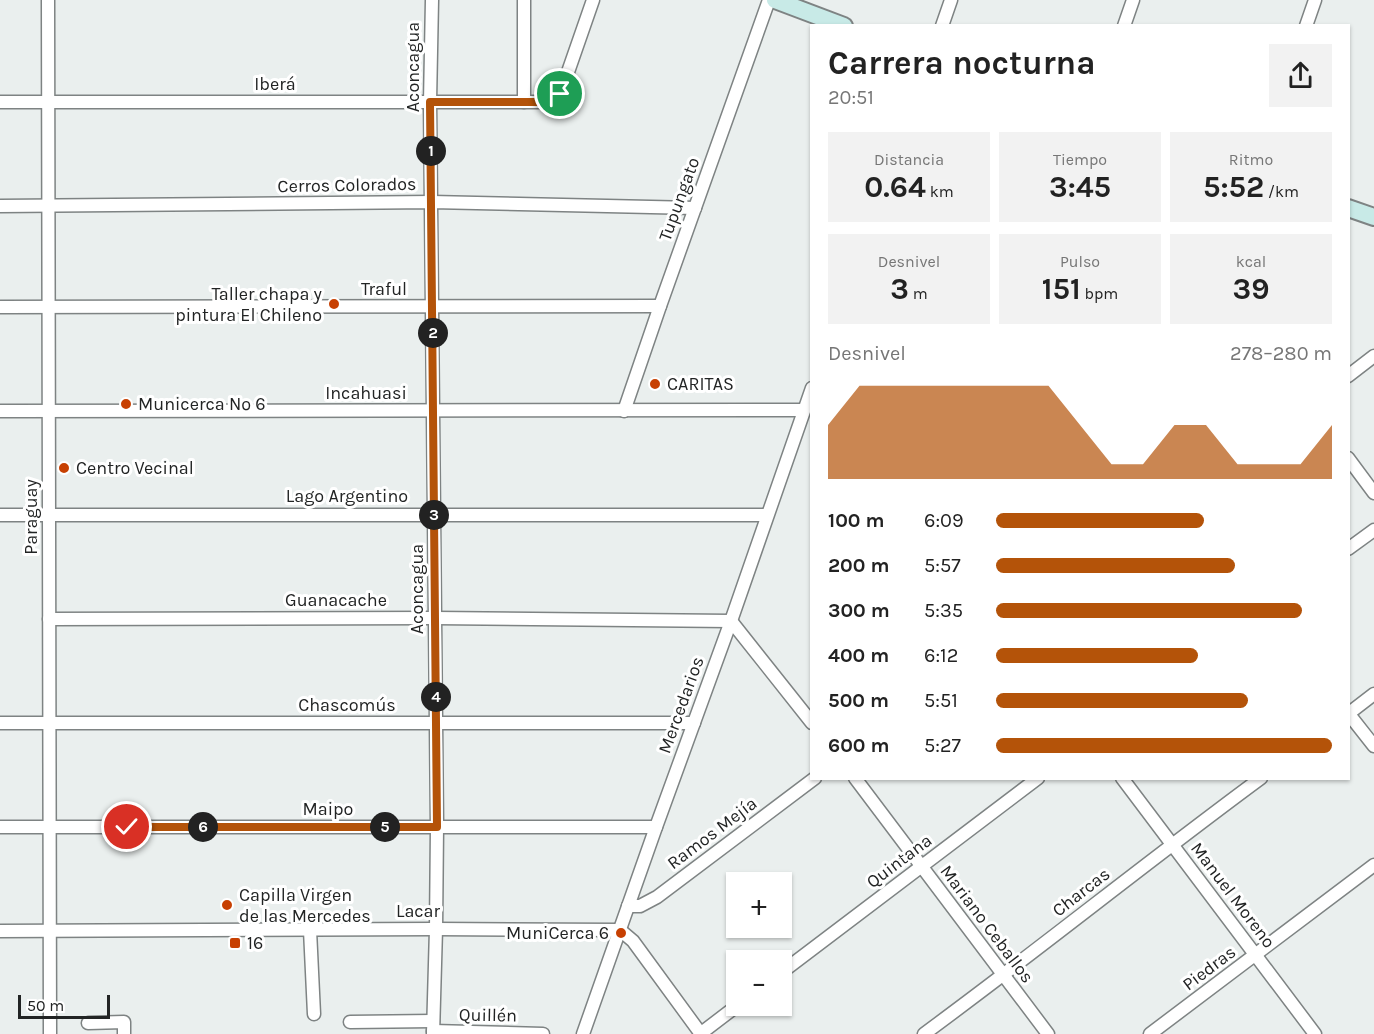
<!DOCTYPE html>
<html lang="es">
<meta charset="utf-8">
<style>
:root{--surface:#fff;--page:#f2f2f2;--text:#222;--muted:#767676;--accent:#b45309}
body{margin:0;font-family:Karla,sans-serif;background:var(--page);color:var(--text);height:100vh;display:flex;flex-direction:column;font-size:22px;white-space:nowrap}
*{box-sizing:border-box;margin:0}
p{font-size:20px;color:var(--muted)}
.icon{flex:none;width:33px;height:33px;fill:none;stroke:currentColor;stroke-width:2;stroke-linecap:round;stroke-linejoin:round}
.map{position:relative;flex:1;overflow:hidden}
.drawer{position:absolute;left:810px;top:24px;width:540px;height:756px;display:flex;flex-direction:column;background:var(--surface);border-radius:0px;box-shadow:0 2px 4px #0004}
.drawer>*{flex:none}
.buttons{position:absolute;left:726px;top:872px;display:grid;gap:12px}
.buttons a{display:grid;place-items:center;width:66px;height:66px;border-radius:0px;background:var(--surface);box-shadow:0 2px 4px #0004;font-size:30px}
.scale{position:absolute;left:18px;bottom:15px;width:92px;box-sizing:border-box;padding-left:6px;border:3px solid #222424;border-top:0;font-size:16px;line-height:21px;white-space:nowrap;color:#222424;-webkit-text-stroke:4px #fff;paint-order:stroke}
.pin{position:absolute;display:grid;place-items:center;width:51px;height:51px;color:#fff;margin:-26px;border:3px solid #fff;border-radius:50%;box-shadow:0 2px 6px #0007}
.km{position:absolute;width:30px;height:30px;margin:-15px;border-radius:50%;background:#222;color:#fff;font-size:16px;line-height:30px;text-align:center}
.round{display:grid;place-items:center;flex:none;width:63px;height:63px;border-radius:0px;background:var(--page)}
.headline{display:flex;align-items:center;justify-content:space-between;height:102px;padding:0 18px}
h1{font-size:33px;font-weight:700;line-height:45px}
.metrics{display:grid;grid-template-columns:repeat(3,1fr);gap:9px;height:102px;padding:6px 18px}
.metrics div{display:grid;align-content:center;border-radius:0px;background:var(--page);text-align:center}
.metrics b{font-size:30px;font-weight:700}
.metrics small{font-size:16px;font-weight:400}
.metrics p{font-size:16px}
.chart{height:168px;padding:12px 18px}
.chart p{display:flex;justify-content:space-between}
.chart svg{width:100%;height:108px;margin-top:6px;fill:var(--accent);opacity:.7}
ul{padding:0 18px;list-style:none;font-size:20px}
li{display:grid;grid-template-columns:96px 72px 1fr;align-items:center;height:45px}
li i{height:15px;border-radius:8px;background:var(--accent)}
.map>svg:first-child{display:block}
.lines{fill:none;stroke-linecap:round;stroke-linejoin:round}
.street-casing{stroke:#7e8383;stroke-width:15}
.secondary-casing{stroke:#7e8383;stroke-width:20}
.street{stroke:#fff;stroke-width:12}
.secondary{stroke:#c8eae7;stroke-width:16}
.route-casing{stroke:#fff;stroke-width:12}
.route{stroke:#b45309;stroke-width:8}
.poi-dot{fill:#c74002;stroke:#fff;stroke-width:2}
.labels{text-anchor:middle;dominant-baseline:central;stroke-width:6;stroke-linejoin:round;paint-order:stroke}
.street-label{font-size:18px;fill:#222424;stroke:#fff}
.poi-label{font-size:18px;fill:#222424;stroke:#fff;text-anchor:start}
</style>
<div class="map">
<svg width="1374" height="1034" viewBox="0 0 1374 1034">
<rect width="100%" height="100%" fill="#eaefee"/>
<g class="lines">
<defs>
<g id="street">
<path d="M48,0l2,1034"/>
<path d="M432,0l-2,102 7,725 -1,102 -3,105"/>
<path d="M524,0v102"/>
<path d="M942,26l9,-26"/>
<path d="M1124,26l9,-26"/>
<path d="M1306,26l9,-26"/>
<path d="M0,102h551l9,-7 33,-95"/>
<path d="M0,206l432,-4 263,6"/>
<path d="M0,307l660,-1"/>
<path d="M1348,376l26,-20"/>
<path d="M0,411l803,-1"/>
<path d="M624,411l36,-105 109,-306"/>
<path d="M1348,458l26,35"/>
<path d="M0,515h766"/>
<path d="M1348,549l26,-19"/>
<path d="M49,619l386,-1 296,3 81,102"/>
<path d="M1348,713l26,33"/>
<path d="M1348,714l26,-20"/>
<path d="M0,723h694"/>
<path d="M855,778l193,256"/>
<path d="M1122,778l193,256"/>
<path d="M0,827h656"/>
<path d="M628,906h12l17,-9 158,-119"/>
<path d="M310,930l4,84"/>
<path d="M0,931l436,-2 184,1 13,11 68,93"/>
<path d="M782,972l256,-194"/>
<path d="M350,1022l83,-1"/>
<path d="M88,1023l36,-1v12"/>
<path d="M433,1031l110,3"/>
<path d="M583,1034l73,-207 75,-206 81,-233"/>
<path d="M700,1034l38,-29"/>
<path d="M924,1034c113,-83 223,-172 337,-256"/>
<path d="M1150,1034l224,-169"/>
</g>
<g id="secondary">
<path d="M775,0l69,26"/>
<path d="M1348,208l26,9"/>
</g>
</defs>
<use href="#street" class="street-casing"/>
<use href="#secondary" class="secondary-casing"/>
<use href="#street" class="street"/>
<use href="#secondary" class="secondary"/>
</g>
<g class="lines">
<defs>
<path id="route" d="M127,827h310l-7,-725h121l9,-8"/>
</defs>
<use href="#route" class="route-casing"/>
<use href="#route" class="route"/>
</g>
<g class="poi-dot">
<circle cx="334" cy="304" r="6"/>
<circle cx="655" cy="384" r="6"/>
<circle cx="126" cy="404" r="6"/>
<circle cx="64" cy="468" r="6"/>
<circle cx="227" cy="905" r="6"/>
<circle cx="621" cy="933" r="6"/>
<rect x="229" y="937" width="12" height="12" rx="3"/>
</g>
<g class="labels">
<g class="street-label">
<text transform="translate(413 67) rotate(-90)">Aconcagua</text>
<text x="275" y="84">Iberá</text>
<text transform="translate(347 185) rotate(-1)">Cerros Colorados</text>
<text transform="translate(679 199) rotate(-70)">Tupungato</text>
<text x="384" y="289">Traful</text>
<text x="366" y="393">Incahuasi</text>
<text x="347" y="496">Lago Argentino</text>
<text transform="translate(31 517) rotate(-90)">Paraguay</text>
<text transform="translate(417 589) rotate(-90)">Aconcagua</text>
<text x="336" y="600">Guanacache</text>
<text x="347" y="705">Chascomús</text>
<text transform="translate(681 705) rotate(-70)">Mercedarios</text>
<text x="328" y="809">Maipo</text>
<text transform="translate(712 833) rotate(-37)">Ramos Mejía</text>
<text transform="translate(899 861) rotate(-37)">Quintana</text>
<text transform="translate(1081 892) rotate(-38)">Charcas</text>
<text transform="translate(1233 895) rotate(53)">Manuel Moreno</text>
<text x="418" y="911">Lacar</text>
<text transform="translate(987 924) rotate(53)">Mariano Ceballos</text>
<text transform="translate(1209 968) rotate(-37)">Piedras</text>
<text transform="translate(488 1015) rotate(1)">Quillén</text>
</g>
<g class="poi-label">
<text x="322" y="294" text-anchor="end">Taller chapa y<tspan x="322" dy="21">pintura El Chileno</tspan></text>
<text x="667" y="384">CARITAS</text>
<text x="138" y="404">Municerca Nº 6</text>
<text x="76" y="468">Centro Vecinal</text>
<text x="239" y="895">Capilla Virgen<tspan x="239" dy="21">de las Mercedes</tspan></text>
<text x="609" y="933" text-anchor="end">MuniCerca 6</text>
<text x="247" y="943">16</text>
</g>
</g>
</svg>
<div class="buttons">
<a>+</a>
<a>−</a>
</div>
<div class="scale">50 m</div>
<div class="pin" style="left:560px;top:94px;background:#1e9e55"><svg class="icon" aria-label="arrive" viewBox="0 0 24 24"><path d="M6 21V4h12l-3 4 3 4H6"/></svg></div>
<div class="pin" style="left:127px;top:827px;background:#d93025"><svg class="icon" aria-label="check" viewBox="0 0 24 24"><path d="M5 12l5 5 9-10"/></svg></div>
<b class="km" style="left:431px;top:151px">1</b>
<b class="km" style="left:433px;top:333px">2</b>
<b class="km" style="left:434px;top:515px">3</b>
<b class="km" style="left:436px;top:697px">4</b>
<b class="km" style="left:385px;top:827px">5</b>
<b class="km" style="left:203px;top:827px">6</b>
<section class="drawer">
<div class="headline"><div><h1>Carrera nocturna</h1><p>20:51</p></div><a class="round"><svg class="icon" aria-label="share" viewBox="0 0 24 24"><path d="M12 15V3M7 8l5-5 5 5M5 13v7h14v-7"/></svg></a></div>
<div class="metrics">
<div><p>Distancia</p><b>0.64<small> km</small></b></div>
<div><p>Tiempo</p><b>3:45</b></div>
<div><p>Ritmo</p><b>5:52<small> /km</small></b></div>
</div>
<div class="metrics">
<div><p>Desnivel</p><b>3<small> m</small></b></div>
<div><p>Pulso</p><b>151<small> bpm</small></b></div>
<div><p>kcal</p><b>39</b></div>
</div>
<div class="chart"><p><span>Desnivel</span>278–280 m</p>
<svg viewBox="0 0 160 44" preserveAspectRatio="none"><path d="M0 44V22L10 6L20 6L30 6L40 6L50 6L60 6L70 6L80 22L90 38L100 38L110 22L120 22L130 38L140 38L150 38L160 22V44z"/></svg>
</div>
<ul>
<li><b>100 m</b>6:09<i style="width:62%"></i></li>
<li><b>200 m</b>5:57<i style="width:71%"></i></li>
<li><b>300 m</b>5:35<i style="width:91%"></i></li>
<li><b>400 m</b>6:12<i style="width:60%"></i></li>
<li><b>500 m</b>5:51<i style="width:75%"></i></li>
<li><b>600 m</b>5:27<i style="width:100%"></i></li>
</ul>
</section>
</div>
